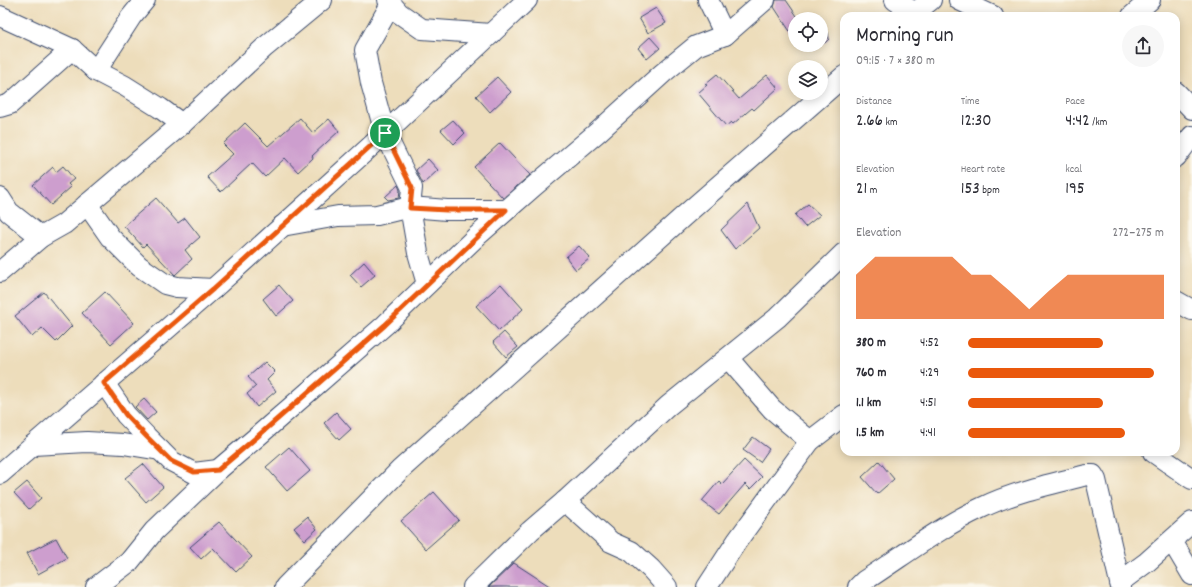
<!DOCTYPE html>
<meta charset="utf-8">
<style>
:root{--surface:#fff;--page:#f7f7f7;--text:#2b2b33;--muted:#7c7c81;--accent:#ea580c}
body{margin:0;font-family:Dekko,sans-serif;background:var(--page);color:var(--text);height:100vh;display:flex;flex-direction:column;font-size:15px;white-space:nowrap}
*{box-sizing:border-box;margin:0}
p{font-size:13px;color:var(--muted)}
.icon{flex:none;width:22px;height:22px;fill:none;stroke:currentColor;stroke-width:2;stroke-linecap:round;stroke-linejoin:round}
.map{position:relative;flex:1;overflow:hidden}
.panel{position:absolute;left:840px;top:12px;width:340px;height:444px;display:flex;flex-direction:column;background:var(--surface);border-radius:12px;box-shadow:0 2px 10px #0003}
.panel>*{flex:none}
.buttons{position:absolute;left:788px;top:12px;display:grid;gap:8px}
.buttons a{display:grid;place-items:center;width:40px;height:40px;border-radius:50%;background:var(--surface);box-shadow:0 2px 10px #0003;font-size:20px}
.pin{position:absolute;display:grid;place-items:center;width:34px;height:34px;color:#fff;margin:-17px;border:2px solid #fff;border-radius:50%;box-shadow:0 1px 4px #0007}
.round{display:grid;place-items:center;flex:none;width:42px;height:42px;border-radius:21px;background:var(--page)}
.head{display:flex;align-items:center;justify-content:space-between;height:68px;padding:0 16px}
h1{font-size:22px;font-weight:600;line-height:30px}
.stats{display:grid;grid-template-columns:repeat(3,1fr);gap:6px;height:68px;padding:4px 16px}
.stats div{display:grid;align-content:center}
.stats b{font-size:17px;font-weight:600}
.stats small{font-size:11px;font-weight:400}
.stats p{font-size:11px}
.chart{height:112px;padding:8px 16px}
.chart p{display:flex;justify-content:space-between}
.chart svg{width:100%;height:72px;margin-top:4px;fill:var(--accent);opacity:.7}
ul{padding:0 16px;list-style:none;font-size:13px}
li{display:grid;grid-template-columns:64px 48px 1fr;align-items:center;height:30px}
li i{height:10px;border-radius:5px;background:var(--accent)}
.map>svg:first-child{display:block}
.building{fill:#cd9ece}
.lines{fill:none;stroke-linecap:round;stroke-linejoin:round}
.minor-casing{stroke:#3a496c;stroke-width:22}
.minor{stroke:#fff;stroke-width:20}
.route-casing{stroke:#fff;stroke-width:8}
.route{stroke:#ea580c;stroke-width:5}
</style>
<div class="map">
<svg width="1192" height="587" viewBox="0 0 1192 587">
<rect width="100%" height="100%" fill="#fbf7ec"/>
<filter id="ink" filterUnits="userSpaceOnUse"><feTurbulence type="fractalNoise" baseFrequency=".025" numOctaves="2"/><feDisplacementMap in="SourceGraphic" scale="8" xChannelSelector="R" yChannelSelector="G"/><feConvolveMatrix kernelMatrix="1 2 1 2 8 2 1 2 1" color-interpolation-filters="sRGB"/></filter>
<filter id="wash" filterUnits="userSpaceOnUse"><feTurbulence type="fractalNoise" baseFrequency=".012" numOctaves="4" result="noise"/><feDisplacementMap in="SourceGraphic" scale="16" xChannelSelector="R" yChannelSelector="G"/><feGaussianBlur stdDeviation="0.9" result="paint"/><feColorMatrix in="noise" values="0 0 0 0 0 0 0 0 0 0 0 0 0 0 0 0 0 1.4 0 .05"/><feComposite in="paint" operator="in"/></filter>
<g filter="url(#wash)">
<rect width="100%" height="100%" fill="#edddbb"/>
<g id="blocks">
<g class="building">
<path d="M776,0h10l13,19h-4v20l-21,-32z"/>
<path d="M656,8l10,15 -18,10 -9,-15z"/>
<path d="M821,28l7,4 1,7 -3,3 -5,2z"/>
<path d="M650,37l10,11 -13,11 -9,-11z"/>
<path d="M717,74l22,25 28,-24 11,13 -24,22 -2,-2 -19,16 -2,-2 -5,4 -28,-33 9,-8 -2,-1z"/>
<path d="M497,77l14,15 -21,20 -14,-16z"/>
<path d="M300,118l13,15 16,-14 10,12 -27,25 1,2 -15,14 -13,-14 -20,19 -13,-14 -31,29 -14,-15 26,-23 -10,-10 22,-21 23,23z"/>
<path d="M453,120l12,13 -11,11 -13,-14z"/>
<path d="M500,143l30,32 -27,23 -29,-31z"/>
<path d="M428,159l10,11 -15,14 -7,-14z"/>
<path d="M63,166l11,13 -6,5 3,3 -20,18 -18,-20 20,-18 3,5z"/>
<path d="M398,185l2,5 -1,8 -11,2 -3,-3z"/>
<path d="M156,198l22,25 7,-5 15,19 -15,13 7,9 -17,16 -29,-31 -3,3 -19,-21z"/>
<path d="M748,204l11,24 -24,21 -14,-19z"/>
<path d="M808,204l12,11 -15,12 -10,-12z"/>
<path d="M579,246l11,12 -14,12 -10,-13z"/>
<path d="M364,262l11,13 -14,12 -11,-12z"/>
<path d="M501,284l22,25 -24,22 -23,-25z"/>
<path d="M279,285l14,16 -17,15 -13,-17z"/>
<path d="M44,292l28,34 -16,16 -14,-14 -10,9 -17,-21z"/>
<path d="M105,292l29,31 -23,21 -29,-31z"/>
<path d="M504,332l14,15 -12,10 -13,-15z"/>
<path d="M265,362l10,10 -8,8 9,11 -19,16 -10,-13 9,-8 -8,-9z"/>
<path d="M144,399l12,13 -9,8 -12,-13z"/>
<path d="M336,412l15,17 -12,11 -15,-17z"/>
<path d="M753,437l16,12 -9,13 -17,-12z"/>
<path d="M289,447l21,24 -23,20 -21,-24z"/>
<path d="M744,460l18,17 -12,12 -5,-5 -26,30 -17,-13 17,-20 3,3z"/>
<path d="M879,461l15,18 -17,15 -15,-17z"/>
<path d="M143,464l20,23 -17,15 -21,-24z"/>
<path d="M27,482l14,16 -12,11 -15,-16z"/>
<path d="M434,492l25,28 -33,29 -25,-28z"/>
<path d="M307,517l10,12 -12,11 -11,-12z"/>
<path d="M219,522l33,35 -16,15 -23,-24 -12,11 -11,-12z"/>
<path d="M56,538l11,20 -29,16 -11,-21z"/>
<path d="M514,563l37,24h-62z"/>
</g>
</g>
</g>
<g filter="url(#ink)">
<use href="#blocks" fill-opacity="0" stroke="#3a496c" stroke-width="1"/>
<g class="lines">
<defs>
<g id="minor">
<path d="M388,0l11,13 23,16 69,5"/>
<path d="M708,0l17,35"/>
<path d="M895,0l20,13"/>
<path d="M959,0l34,16"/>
<path d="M391,4l-26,46 6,33 14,50 27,55 -2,19 8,46 9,31"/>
<path d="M0,16l72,33 24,22 29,15 35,22 22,16"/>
<path d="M911,16l20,-16"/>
<path d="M1132,16l18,-16"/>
<path d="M96,71l35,-54 14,-17"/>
<path d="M1176,92l16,17"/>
<path d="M0,107l10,-3 62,-55"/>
<path d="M1176,157l16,-21"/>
<path d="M0,198l9,14 32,25"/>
<path d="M87,204l23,33 29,29 26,18 12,3 36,2"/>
<path d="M282,226l56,-10 39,-1 33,-8 37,3h59"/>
<path d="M0,272l41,-35 23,-13 118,-100 83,-77 57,-47"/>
<path d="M1176,301l16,9"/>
<path d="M728,358l44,51 38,32"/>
<path d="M104,383l22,32 21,22 24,24 23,12 24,-3"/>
<path d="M33,445l54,-3 36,2 37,6"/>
<path d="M1153,452l39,27"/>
<path d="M0,474l213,-185 157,-142 157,-147"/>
<path d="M565,501l46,41 20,9 20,18 16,18"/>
<path d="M1172,541l20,34"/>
<path d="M1120,582l27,-20 45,-40"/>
<path d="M96,587l33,-25 25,-31 64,-61 40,-34 127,-111 91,-88 57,-50 66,-56 64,-58 33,-27 29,-11 40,-35"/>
<path d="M285,587l115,-117 285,-255 159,-139"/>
<path d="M473,587l57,-56 35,-30 103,-95 109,-88 67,-65"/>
<path d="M707,587l30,-46 73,-100 34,-26"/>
<path d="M858,587l6,-6c39,-25 76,-54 117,-73 33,-16 70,-24 106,-33h6l3,5 25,107"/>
</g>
</defs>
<use href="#minor" class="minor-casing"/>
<use href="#minor" class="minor"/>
</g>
</g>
<g class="lines" filter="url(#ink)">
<defs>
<path id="route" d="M385,133l27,55 -2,20 37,2h59l-121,115 -127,111 -40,34 -24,2 -23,-11 -24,-24 -21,-22 -22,-32 109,-94z"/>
</defs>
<use href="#route" class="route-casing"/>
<use href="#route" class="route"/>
</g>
</svg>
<div class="buttons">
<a><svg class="icon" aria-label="locate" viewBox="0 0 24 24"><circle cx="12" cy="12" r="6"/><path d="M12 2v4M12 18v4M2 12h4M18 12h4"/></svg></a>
<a><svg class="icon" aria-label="layers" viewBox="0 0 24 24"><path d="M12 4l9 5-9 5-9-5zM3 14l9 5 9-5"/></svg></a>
</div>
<div class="pin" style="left:385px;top:133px;background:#1e9e55"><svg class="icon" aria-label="arrive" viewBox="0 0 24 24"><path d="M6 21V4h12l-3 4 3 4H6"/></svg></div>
<section class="panel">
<div class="head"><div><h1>Morning run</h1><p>09:15 · 7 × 380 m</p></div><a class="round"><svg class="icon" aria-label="share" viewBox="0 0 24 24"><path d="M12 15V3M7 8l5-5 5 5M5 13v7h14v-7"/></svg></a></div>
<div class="stats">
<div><p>Distance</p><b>2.66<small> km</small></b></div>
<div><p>Time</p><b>12:30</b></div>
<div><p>Pace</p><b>4:42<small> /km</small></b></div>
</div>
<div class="stats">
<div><p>Elevation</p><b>21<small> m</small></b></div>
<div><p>Heart rate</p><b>153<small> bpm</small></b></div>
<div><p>kcal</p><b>195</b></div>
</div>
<div class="chart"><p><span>Elevation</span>272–275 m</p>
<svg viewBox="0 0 160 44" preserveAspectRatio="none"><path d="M0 44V17L10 6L20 6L30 6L40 6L50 6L60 17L70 17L80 27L90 38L100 27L110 17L120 17L130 17L140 17L150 17L160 17V44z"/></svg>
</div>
<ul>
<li><b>380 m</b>4:52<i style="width:69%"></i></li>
<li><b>760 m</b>4:29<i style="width:95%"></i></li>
<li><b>1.1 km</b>4:51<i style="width:69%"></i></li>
<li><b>1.5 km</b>4:41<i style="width:80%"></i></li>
</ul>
</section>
</div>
